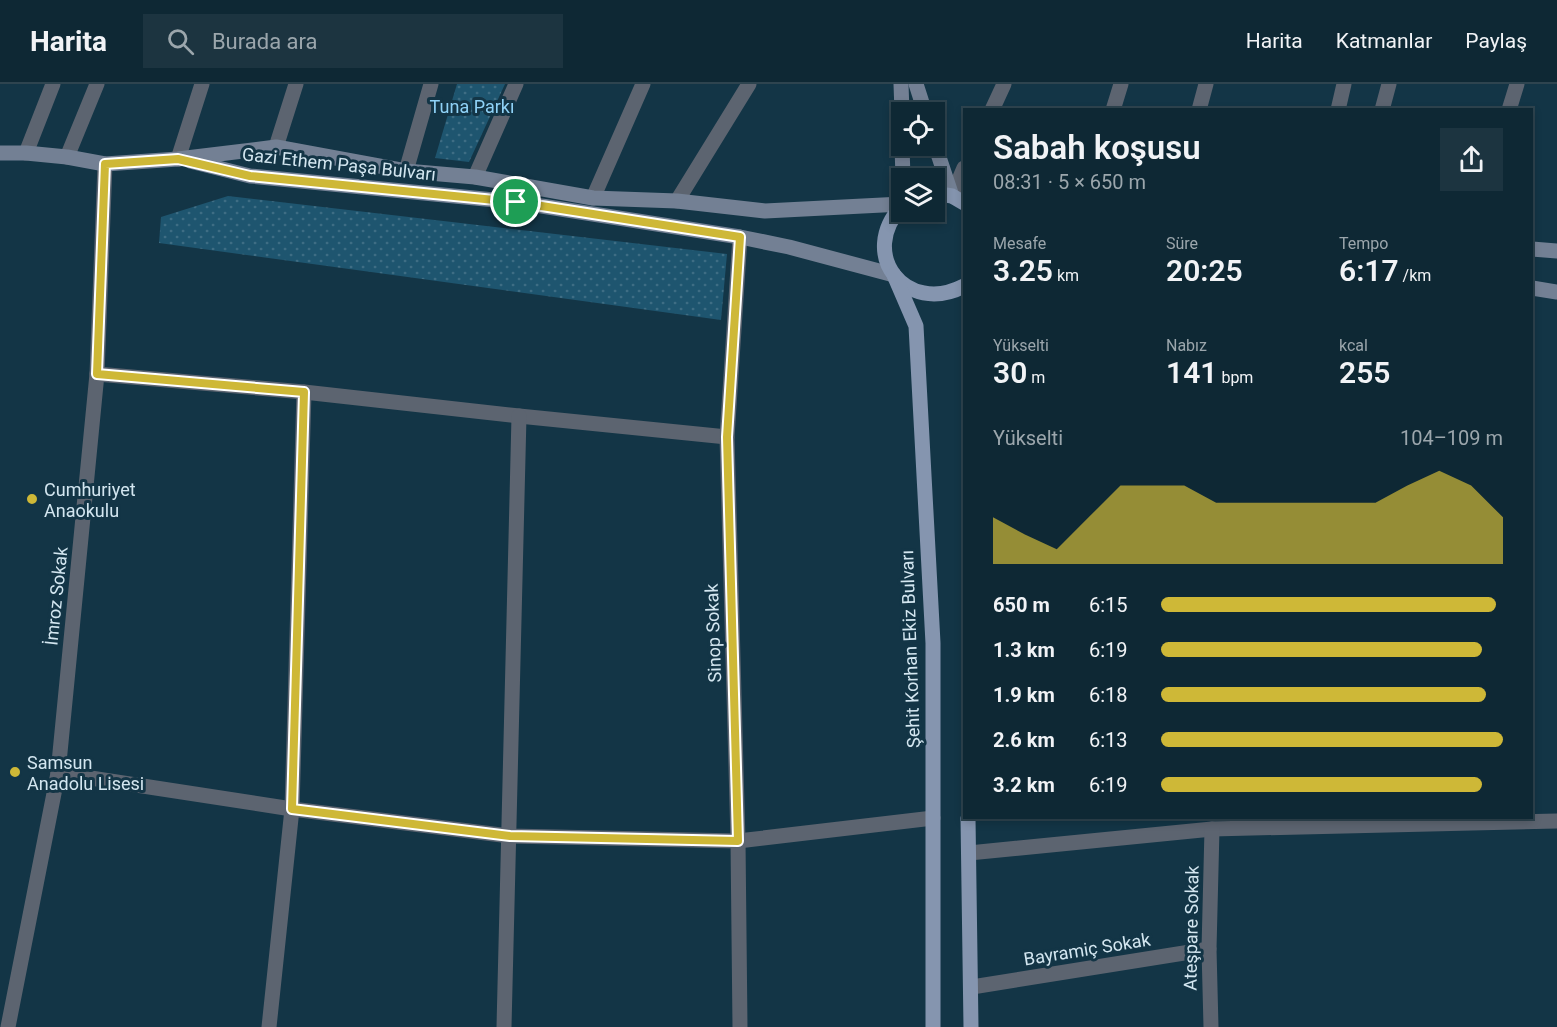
<!DOCTYPE html>
<html lang="tr">
<meta charset="utf-8">
<style>
:root{--surface:#0e2834;--page:#1c3440;--text:#f1f3f6;--muted:#9ba6ac;--line:#2e444f;--accent:#ceb837}
body{margin:0;font-family:Roboto,sans-serif;background:var(--page);color:var(--text);height:100vh;display:flex;flex-direction:column;font-size:22px;white-space:nowrap}
*{box-sizing:border-box;margin:0}
p{font-size:20px;color:var(--muted)}
.icon{flex:none;width:33px;height:33px;fill:none;stroke:currentColor;stroke-width:2;stroke-linecap:round;stroke-linejoin:round}
.map{position:relative;flex:1;overflow:hidden}
.drawer{position:absolute;left:963px;top:24px;width:570px;height:711px;display:flex;flex-direction:column;background:var(--surface);border-radius:0px;box-shadow:0 3px 9px #0003,0 0 0 2px var(--line)}
.drawer>*{flex:none}
.tools{position:absolute;left:891px;top:18px;display:grid;gap:12px}
.tools a{display:grid;place-items:center;width:54px;height:54px;border-radius:0px;background:var(--surface);box-shadow:0 3px 9px #0003,0 0 0 2px var(--line);font-size:30px}
.pin{position:absolute;display:grid;place-items:center;width:51px;height:51px;color:#fff;margin:-26px;border:3px solid #fff;border-radius:50%;box-shadow:0 2px 6px #0007}
.round{display:grid;place-items:center;flex:none;width:63px;height:63px;border-radius:0px;background:var(--page)}
.overview{display:flex;align-items:center;justify-content:space-between;height:102px;padding:0 30px}
h1{font-size:33px;font-weight:600;line-height:45px}
.metrics{display:grid;grid-template-columns:repeat(3,1fr);gap:9px;height:102px;padding:6px 30px}
.metrics div{display:grid;align-content:center}
.metrics b{font-size:30px;font-weight:600}
.metrics small{font-size:16px;font-weight:400}
.metrics p{font-size:16px}
.chart{height:168px;padding:12px 30px}
.chart p{display:flex;justify-content:space-between}
.chart svg{width:100%;height:108px;margin-top:6px;fill:var(--accent);opacity:.7}
ul{padding:0 30px;list-style:none;font-size:20px}
li{display:grid;grid-template-columns:96px 72px 1fr;align-items:center;height:45px}
li i{height:15px;border-radius:8px;background:var(--accent)}
header{display:flex;align-items:center;gap:36px;box-sizing:border-box;height:84px;padding:0 30px;background:var(--surface);border-bottom:2px solid var(--line)}
header strong{font-size:28px}
nav{display:flex;gap:33px;margin-inline-start:auto;font-size:21px}
.search{width:420px;height:54px;background:var(--page);display:flex;align-items:center;gap:15px;box-sizing:border-box;padding:0 21px;border-radius:0px;color:var(--muted);font-size:22px}
.map>svg:first-child{display:block}
.park{fill:url(#park-dots)}
.lines{fill:none;stroke-linecap:round;stroke-linejoin:round}
.minor{stroke:#5c6470;stroke-width:15}
.tertiary{stroke:#5c6470;stroke-width:15}
.secondary{stroke:#738094;stroke-width:15}
.primary{stroke:#8595af;stroke-width:15}
.route-casing{stroke:#fff;stroke-width:12}
.route{stroke:#ceb837;stroke-width:8}
.poi-dot{fill:#ceb837;stroke:#133546;stroke-width:2}
.labels{text-anchor:middle;dominant-baseline:central;stroke-width:6;stroke-linejoin:round;paint-order:stroke}
.park-label{font-size:18px;fill:#8fd2f7;stroke:#133546}
.street-label{font-size:18px;fill:#d3e6f0;stroke:#133546}
.poi-label{font-size:18px;fill:#d3e6f0;stroke:#133546;text-anchor:start}
</style>
<header>
<strong>Harita</strong>
<div class="search"><svg class="icon" aria-label="search" viewBox="0 0 24 24"><circle cx="10" cy="10" r="6"/><path d="M15 15l6 6"/></svg>Burada ara</div>
<nav><a>Harita</a><a>Katmanlar</a><a>Paylaş</a></nav>
</header>
<div class="map">
<svg width="1557" height="943" viewBox="0 0 1557 943">
<defs>
<pattern id="park-dots" width="8" height="8" patternUnits="userSpaceOnUse" patternTransform="scale(1.5)"><rect width="8" height="8" fill="#1e556f"/><path d="M2 2h.1M6 6h.1" fill="none" stroke="#3e6d84" stroke-width="1.8" stroke-linecap="round"/></pattern>
</defs>
<rect width="100%" height="100%" fill="#133546"/>
<g class="park">
<path d="M457,0h48l-36,78 -34,-4z"/>
<path d="M228,112l499,58 -6,66 -562,-77 2,-26z"/>
</g>
<g class="lines">
<g class="minor">
<path d="M992,26l12,-26"/>
<path d="M1113,26l8,-26"/>
<path d="M1199,26l7,-26"/>
<path d="M1338,26l6,-26"/>
<path d="M1382,26l7,-26"/>
<path d="M1509,26l8,-26"/>
<path d="M276,63l20,-63"/>
<path d="M26,69l27,-69"/>
<path d="M67,73l30,-73"/>
<path d="M178,75l24,-75"/>
<path d="M406,87l25,-87"/>
<path d="M475,93l41,-93"/>
<path d="M952,112l12,-28"/>
<path d="M593,114l50,-114"/>
<path d="M677,117l72,-117"/>
<path d="M97,290l207,18 215,24 208,21"/>
<path d="M58,689l234,36 218,27 228,5 195,-23"/>
<path d="M969,769l243,-24 345,-8"/>
<path d="M972,903l237,-38"/>
<path d="M269,943l23,-218 12,-417"/>
<path d="M504,943l15,-611"/>
<path d="M740,943l-2,-186 -11,-404 13,-200"/>
<path d="M1211,943l-2,-78 3,-120"/>
</g>
<path class="tertiary" d="M8,943l50,-254 39,-399 8,-210"/>
<g class="secondary">
<path d="M901,0l1,28"/>
<path d="M916,0l9,28"/>
<path d="M934,58l18,54"/>
<path d="M902,62l1,32"/>
<path d="M0,69h26l41,4 38,7 73,-5 98,-12 130,24 69,6 118,21 84,3 88,10 137,-7"/>
<path d="M190,77l60,15 266,26 224,35 49,10 105,28"/>
<path d="M1532,165l25,2"/>
<path d="M1532,204l25,4"/>
</g>
<g class="primary">
<path d="M934,109l18,3 12,7"/>
<path d="M902,122c-45,48 4,110 62,80"/>
<path d="M894,191l22,51 17,317v384"/>
<path d="M968,734l3,209"/>
</g>
</g>
<g class="lines">
<defs>
<path id="route" d="M178,75l72,17 266,26 224,35 -13,200 11,404 -228,-5 -218,-27 12,-417 -207,-18 8,-210z"/>
</defs>
<use href="#route" class="route-casing"/>
<use href="#route" class="route"/>
</g>
<g class="poi-dot">
<circle cx="32" cy="415" r="6"/>
<circle cx="15" cy="688" r="6"/>
</g>
<g class="labels">
<g class="park-label">
<text x="472" y="22">Tuna Parkı</text>
</g>
<g class="street-label">
<text transform="translate(339 80) rotate(6)">Gazi Ethem Paşa Bulvarı</text>
<text transform="translate(56 512) rotate(-84)">İmroz Sokak</text>
<text transform="translate(713 549) rotate(-92)">Sinop Sokak</text>
<text transform="translate(910 565) rotate(-92)">Şehit Korhan Ekiz Bulvarı</text>
<text transform="translate(1191 844) rotate(-89)">Ateşpare Sokak</text>
<text transform="translate(1087 865) rotate(-9)">Bayramiç Sokak</text>
</g>
<g class="poi-label">
<text x="44" y="405">Cumhuriyet<tspan x="44" dy="21">Anaokulu</tspan></text>
<text x="27" y="678">Samsun<tspan x="27" dy="21">Anadolu Lisesi</tspan></text>
</g>
</g>
</svg>
<div class="tools">
<a><svg class="icon" aria-label="locate" viewBox="0 0 24 24"><circle cx="12" cy="12" r="6"/><path d="M12 2v4M12 18v4M2 12h4M18 12h4"/></svg></a>
<a><svg class="icon" aria-label="layers" viewBox="0 0 24 24"><path d="M12 4l9 5-9 5-9-5zM3 14l9 5 9-5"/></svg></a>
</div>
<div class="pin" style="left:516px;top:118px;background:#1e9e55"><svg class="icon" aria-label="arrive" viewBox="0 0 24 24"><path d="M6 21V4h12l-3 4 3 4H6"/></svg></div>
<section class="drawer">
<div class="overview"><div><h1>Sabah koşusu</h1><p>08:31 · 5 × 650 m</p></div><a class="round"><svg class="icon" aria-label="share" viewBox="0 0 24 24"><path d="M12 15V3M7 8l5-5 5 5M5 13v7h14v-7"/></svg></a></div>
<div class="metrics">
<div><p>Mesafe</p><b>3.25<small> km</small></b></div>
<div><p>Süre</p><b>20:25</b></div>
<div><p>Tempo</p><b>6:17<small> /km</small></b></div>
</div>
<div class="metrics">
<div><p>Yükselti</p><b>30<small> m</small></b></div>
<div><p>Nabız</p><b>141<small> bpm</small></b></div>
<div><p>kcal</p><b>255</b></div>
</div>
<div class="chart"><p><span>Yükselti</span>104–109 m</p>
<svg viewBox="0 0 160 44" preserveAspectRatio="none"><path d="M0 44V25L10 32L20 38L30 25L40 12L50 12L60 12L70 19L80 19L90 19L100 19L110 19L120 19L130 12L140 6L150 12L160 25V44z"/></svg>
</div>
<ul>
<li><b>650 m</b>6:15<i style="width:98%"></i></li>
<li><b>1.3 km</b>6:19<i style="width:94%"></i></li>
<li><b>1.9 km</b>6:18<i style="width:95%"></i></li>
<li><b>2.6 km</b>6:13<i style="width:100%"></i></li>
<li><b>3.2 km</b>6:19<i style="width:94%"></i></li>
</ul>
</section>
</div>
